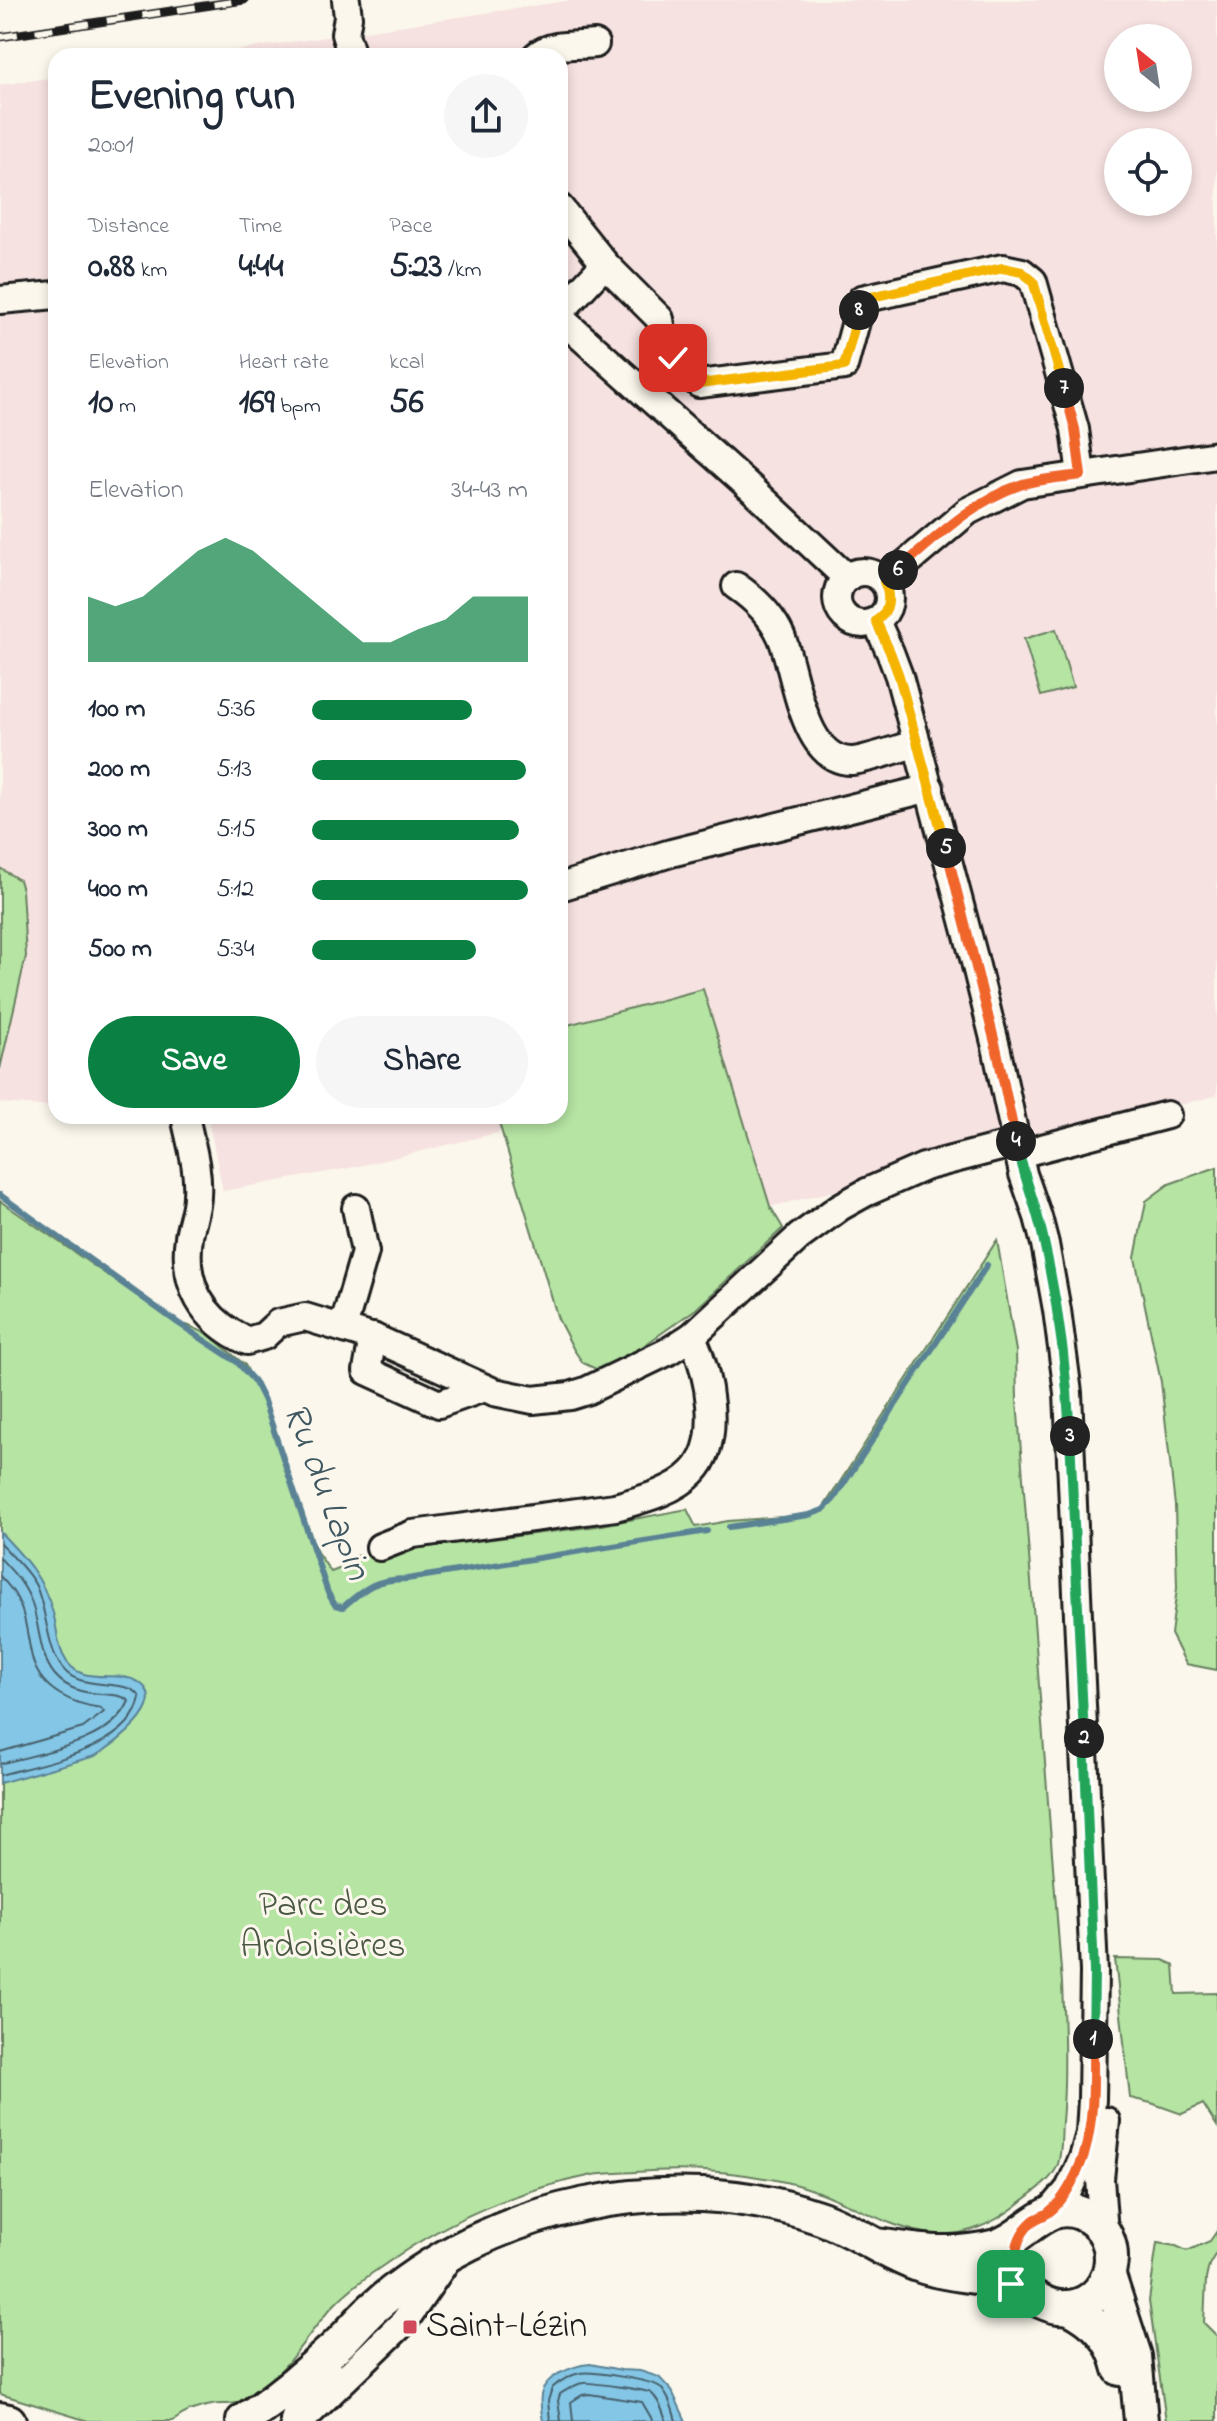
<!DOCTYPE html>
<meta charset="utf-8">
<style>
:root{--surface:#fff;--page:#f6f6f7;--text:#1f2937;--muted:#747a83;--accent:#0b8043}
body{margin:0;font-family:"Indie Flower",sans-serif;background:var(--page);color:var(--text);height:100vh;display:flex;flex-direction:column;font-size:30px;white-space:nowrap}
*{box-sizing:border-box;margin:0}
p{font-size:26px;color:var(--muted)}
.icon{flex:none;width:44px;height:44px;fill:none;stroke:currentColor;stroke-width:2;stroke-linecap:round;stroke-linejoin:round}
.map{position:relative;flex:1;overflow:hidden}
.drawer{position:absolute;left:48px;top:48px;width:520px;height:1076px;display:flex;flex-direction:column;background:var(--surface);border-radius:24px;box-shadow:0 4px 12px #0003}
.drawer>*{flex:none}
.needle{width:52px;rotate:330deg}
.fabs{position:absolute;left:1104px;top:24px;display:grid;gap:16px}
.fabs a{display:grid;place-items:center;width:88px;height:88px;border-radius:50%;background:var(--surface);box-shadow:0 4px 12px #0003;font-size:40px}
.pin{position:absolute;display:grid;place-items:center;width:68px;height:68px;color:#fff;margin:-34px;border-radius:16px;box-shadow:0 4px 12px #0006}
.km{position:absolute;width:40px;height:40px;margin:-20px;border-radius:50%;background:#222;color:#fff;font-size:22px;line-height:40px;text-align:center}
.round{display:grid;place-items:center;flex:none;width:84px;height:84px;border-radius:42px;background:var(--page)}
.overview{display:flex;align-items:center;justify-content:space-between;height:136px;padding:0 40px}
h1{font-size:44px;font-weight:700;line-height:60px}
.stats{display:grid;grid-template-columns:repeat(3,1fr);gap:12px;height:136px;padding:8px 40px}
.stats div{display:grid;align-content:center}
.stats b{font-size:34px;font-weight:700}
.stats small{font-size:22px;font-weight:400}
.stats p{font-size:22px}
.chart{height:224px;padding:16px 40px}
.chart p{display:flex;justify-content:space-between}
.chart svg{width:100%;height:144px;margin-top:8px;fill:var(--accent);opacity:.7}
.primary-button{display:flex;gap:16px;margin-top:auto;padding:16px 40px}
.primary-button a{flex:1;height:92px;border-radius:48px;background:var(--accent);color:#fff;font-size:32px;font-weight:700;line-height:92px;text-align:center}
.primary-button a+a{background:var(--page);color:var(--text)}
ul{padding:0 40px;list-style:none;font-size:26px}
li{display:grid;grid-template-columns:128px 96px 1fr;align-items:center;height:60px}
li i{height:20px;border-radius:10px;background:var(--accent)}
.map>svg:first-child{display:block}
.built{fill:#f6e2e0;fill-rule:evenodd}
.green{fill:#b5e4a3;stroke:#688060;stroke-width:2}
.water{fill:#84c6e5;stroke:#5a8295;stroke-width:2}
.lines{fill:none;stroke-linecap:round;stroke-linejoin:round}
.shore{stroke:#46606c;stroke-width:2}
.stream{stroke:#5a8295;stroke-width:6}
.minor-casing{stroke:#1c1c1c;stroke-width:32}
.major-casing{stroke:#1c1c1c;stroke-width:38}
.minor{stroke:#fbf7ec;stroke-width:26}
.major{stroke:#fbf7ec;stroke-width:32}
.rail-casing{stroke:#1c1c1c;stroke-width:9}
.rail{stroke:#fbf7ec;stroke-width:6;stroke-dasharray:18;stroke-linecap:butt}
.split-1-casing{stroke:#fff;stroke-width:16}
.split-2-casing{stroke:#fff;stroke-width:16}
.split-3-casing{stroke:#fff;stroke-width:16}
.split-4-casing{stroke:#fff;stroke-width:16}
.split-5-casing{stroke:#fff;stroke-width:16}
.split-6-casing{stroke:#fff;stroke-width:16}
.split-7-casing{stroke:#fff;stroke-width:16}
.split-8-casing{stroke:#fff;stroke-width:16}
.split-9-casing{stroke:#fff;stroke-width:16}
.split-1{stroke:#f0652b;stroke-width:10}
.split-2{stroke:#22a559;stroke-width:10}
.split-3{stroke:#22a559;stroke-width:10}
.split-4{stroke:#22a559;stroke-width:10}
.split-5{stroke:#f0652b;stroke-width:10}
.split-6{stroke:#f5b400;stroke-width:10}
.split-7{stroke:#f0652b;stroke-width:10}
.split-8{stroke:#f5b400;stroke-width:10}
.split-9{stroke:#f5b400;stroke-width:10}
.poi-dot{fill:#d1495b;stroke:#fbf7ec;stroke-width:3}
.labels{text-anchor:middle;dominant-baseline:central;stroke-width:6;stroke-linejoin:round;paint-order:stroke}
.park-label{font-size:36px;fill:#4a5844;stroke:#fbf7ec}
.poi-label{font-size:36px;fill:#1c1c1c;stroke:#fbf7ec;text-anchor:start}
.water-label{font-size:38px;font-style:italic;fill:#405862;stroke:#fbf7ec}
</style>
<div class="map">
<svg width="1217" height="2421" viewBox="0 0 1217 2421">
<rect width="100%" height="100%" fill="#fbf7ec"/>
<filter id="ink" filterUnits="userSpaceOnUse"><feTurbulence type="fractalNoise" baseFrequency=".0125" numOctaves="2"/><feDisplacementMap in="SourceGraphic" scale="16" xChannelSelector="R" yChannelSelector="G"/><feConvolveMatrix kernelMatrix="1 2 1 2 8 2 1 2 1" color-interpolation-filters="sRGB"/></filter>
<g filter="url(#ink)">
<g class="built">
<path d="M573,0h644v1095l-2,1 -445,111 -67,-218 -143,38v-971h-361zM1118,38h60v60h-60zM1118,142h60v60h-60z"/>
<path d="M56,77v1030l-56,-4v-34l26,-113 -7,-76 -19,-12v-783z"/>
<path d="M188,1116h309l4,16 -146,35 -132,24 -15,-73z"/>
</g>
<g class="green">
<path d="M1056,629l17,58 -32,9 -17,-57z"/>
<path d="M0,868l19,12 3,10 4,66 -26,113z"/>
<path d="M703,989l67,217 13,22 -87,81 -84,59 -16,1 -13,-6 -9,-13 -16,-31 -61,-203h63v-89z"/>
<path d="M1217,1167v503l-31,-6 -15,-30 6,-46 -2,-82 -14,-124 -26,-124 11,-57 23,-17z"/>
<path d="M0,1201l181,125 6,-1 21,9 37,31 14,27 58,160 14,20 18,-7 7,-9 241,-30 90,-17 9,18 32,-6 81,-6 14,-7 174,-268 19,111 1,49 45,583c2,47 4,92 0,139 -1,14 0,29 -4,42 -6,18 -28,30 -42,42 -88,68 -144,-5 -231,-24 -50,-11 -99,-14 -150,-10 -14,1 -28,1 -42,3 -76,15 -146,45 -209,90 -18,12 -37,26 -52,42 -21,23 -42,58 -66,78 -8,7 -19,16 -30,18 -8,2 -17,0 -24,2 -14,2 -29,8 -39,16h-85l-88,-27z"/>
<path d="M1115,1959l48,1 11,5 2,29 41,-1v133l-14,-22 -21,10 -31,-11 -21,-5z"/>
<path d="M1217,2231v20l-8,14 -3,14 -2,44 13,13v85h-51l-17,-120 8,-58 19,3 11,5 23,-10z"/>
</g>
<g class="water">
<path d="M0,1532c25,26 43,45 53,81 4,13 4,30 10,42 16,35 54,12 77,28 31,22 -28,63 -45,73l-95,27z"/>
<path d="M590,2364l31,6 19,1 19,6 13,14 14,30h-143c-4,-21 -6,-35 15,-47 11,-5 19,-9 32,-10z"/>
</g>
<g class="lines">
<g class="shore">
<path d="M0,1543c12,13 28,27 36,43 12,26 10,68 31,87 21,18 63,5 73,24 -8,52 -98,66 -140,78"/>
<path d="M0,1558c13,14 26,27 32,46 8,23 7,52 23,71 24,28 62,13 74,26 -17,42 -90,52 -129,63"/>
<path d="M0,1576c5,6 11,12 15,19 12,20 12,45 18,66 9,30 40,43 68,47l3,4 -21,16 -83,24"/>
<path d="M550,2421l-2,-20 4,-13c7,-6 18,-13 28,-15 11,-2 72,7 80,14 9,9 13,23 16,34"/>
<path d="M561,2421l-3,-20 2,-7c7,-4 15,-10 23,-11 6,-1 64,7 68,10 8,6 12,19 15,28"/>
<path d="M573,2421l-2,-19 11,-7 7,-1 53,8 11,19"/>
</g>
<g class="stream">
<path d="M0,1195l178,128 59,39 17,19 10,20 64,192 7,12 8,2c23,-20 33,-28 64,-28l300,-48"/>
<path d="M729,1527l80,-12 14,-5 10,-10 154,-235"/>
</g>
<defs>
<g id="minor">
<path d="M346,0l2,17 -3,17 7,22"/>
<path d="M536,56c14,-13 40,-10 59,-12"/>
<path d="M560,208l45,56 55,55 5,31 34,34 145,-18 18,-67 141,-31 19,4 11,9 42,148 6,46"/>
<path d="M0,300l56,-5"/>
<path d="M560,312l45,-48"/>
<path d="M560,318l193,172 94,88"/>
<circle cx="863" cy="598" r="26"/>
<path d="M884,582l84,-71 54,-27 195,-29"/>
<path d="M736,586c19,13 35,28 45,50 15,34 21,126 71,125 14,-1 49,-13 65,-18"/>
<path d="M876,621l14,31 9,24 75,282 23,93 26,123 15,43 7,27 12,66 11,83 26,579 -2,127 -2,34 -7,25 -14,31 -20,24"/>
<path d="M560,887l111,-34 259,-65"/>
<path d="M185,1116c5,25 14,53 12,79 0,15 -6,28 -8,42 -7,48 14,84 58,104l17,-5 14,-13 27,-6 72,22 117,53 39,8 37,-4 16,-5 81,-39 25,-16 107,-99 41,-30 27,-15 57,-25 92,-24"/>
<path d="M1019,1154l148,-39"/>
<path d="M343,1328l22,-76 -9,-44"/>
<path d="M373,1337l-6,34 72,33 45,-16"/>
<path d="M380,1547l33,-13 202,-27c25,-7 59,-15 78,-35 31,-32 15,-100 -1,-136"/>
<path d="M1104,2233l-4,-54 6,-58"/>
<path d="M301,2421l103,-99 44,-64"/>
</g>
<g id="major">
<path d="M1109,2276l26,80 6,65"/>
<path d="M1068,2307c28,14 45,32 52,62"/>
<path d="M0,2419l9,2"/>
<path d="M243,2421c31,-21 61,-45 89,-71 15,-13 26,-28 40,-41 118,-105 297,-143 446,-92 36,12 67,37 103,49 28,10 59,9 87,18 19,5 31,21 51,23 55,5 73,-74 21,-94 -36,-13 -53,24 -84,33 -41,11 -79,5 -119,-1"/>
<path d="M297,2421l10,-29 17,-26"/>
</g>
</defs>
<use href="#minor" class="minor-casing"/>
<use href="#major" class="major-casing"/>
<use href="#minor" class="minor"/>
<use href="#major" class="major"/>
<defs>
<path id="rail" d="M0,37l244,-37"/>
</defs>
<use href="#rail" class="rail-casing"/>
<use href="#rail" class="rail"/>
</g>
</g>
<g class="lines" filter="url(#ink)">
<defs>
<path id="split-1" d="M1011,2284l17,8c-15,-23 -18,-51 5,-71 5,-4 12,-5 16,-9 17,-13 28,-38 35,-57 11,-38 9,-78 9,-116"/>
<path id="split-2" d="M1084,1738l10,234 -1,67"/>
<path id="split-3" d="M1070,1436l14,302"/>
<path id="split-4" d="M1016,1141c7,34 21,66 28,101 14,63 23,129 26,194"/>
<path id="split-5" d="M946,848l51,203 19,90"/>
<path id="split-6" d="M898,570l-14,12c7,15 6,29 -8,39l14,31 9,24 47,172"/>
<path id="split-7" d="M898,570c38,-32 73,-68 122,-85 18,-6 41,-7 61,-10l-6,-46 -11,-41"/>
<path id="split-8" d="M859,310l3,-11 141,-31 19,4 11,9 31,107"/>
<path id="split-9" d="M673,358l26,26 145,-18 15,-56"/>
</defs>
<use href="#split-1" class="split-1-casing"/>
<use href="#split-2" class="split-2-casing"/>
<use href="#split-3" class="split-3-casing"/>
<use href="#split-4" class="split-4-casing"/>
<use href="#split-5" class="split-5-casing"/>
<use href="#split-6" class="split-6-casing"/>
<use href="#split-7" class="split-7-casing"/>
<use href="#split-8" class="split-8-casing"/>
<use href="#split-9" class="split-9-casing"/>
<use href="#split-1" class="split-1"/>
<use href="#split-2" class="split-2"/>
<use href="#split-3" class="split-3"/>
<use href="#split-4" class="split-4"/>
<use href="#split-5" class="split-5"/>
<use href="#split-6" class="split-6"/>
<use href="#split-7" class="split-7"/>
<use href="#split-8" class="split-8"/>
<use href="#split-9" class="split-9"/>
</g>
<rect class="poi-dot" x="402" y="2319" width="16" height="16" rx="4"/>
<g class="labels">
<g class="park-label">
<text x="323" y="1906">Parc des<tspan x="323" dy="41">Ardoisières</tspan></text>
</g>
<g class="poi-label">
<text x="426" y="2327">Saint-Lézin</text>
</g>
<g class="water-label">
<text transform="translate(325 1492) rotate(69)">Ru du Lapin</text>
</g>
</g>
</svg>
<div class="fabs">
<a><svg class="needle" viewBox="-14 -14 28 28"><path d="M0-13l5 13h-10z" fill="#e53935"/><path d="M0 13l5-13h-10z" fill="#747a83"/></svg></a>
<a><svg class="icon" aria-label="locate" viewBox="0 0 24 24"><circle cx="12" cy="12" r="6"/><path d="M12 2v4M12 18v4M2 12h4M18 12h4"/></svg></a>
</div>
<div class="pin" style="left:1011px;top:2284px;background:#1e9e55"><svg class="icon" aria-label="arrive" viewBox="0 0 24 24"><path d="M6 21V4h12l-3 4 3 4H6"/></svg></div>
<div class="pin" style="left:673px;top:358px;background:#d93025"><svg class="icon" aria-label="check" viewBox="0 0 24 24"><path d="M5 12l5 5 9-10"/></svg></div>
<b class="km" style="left:1093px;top:2039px">1</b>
<b class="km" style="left:1084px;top:1738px">2</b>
<b class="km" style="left:1070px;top:1436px">3</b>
<b class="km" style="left:1016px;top:1141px">4</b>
<b class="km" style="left:946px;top:848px">5</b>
<b class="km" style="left:898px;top:570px">6</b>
<b class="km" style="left:1064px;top:388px">7</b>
<b class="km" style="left:859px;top:310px">8</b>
<section class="drawer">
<div class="overview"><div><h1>Evening run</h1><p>20:01</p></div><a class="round"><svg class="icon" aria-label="share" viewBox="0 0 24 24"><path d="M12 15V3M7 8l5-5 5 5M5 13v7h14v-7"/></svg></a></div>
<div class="stats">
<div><p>Distance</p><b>0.88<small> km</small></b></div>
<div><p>Time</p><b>4:44</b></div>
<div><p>Pace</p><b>5:23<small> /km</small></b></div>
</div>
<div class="stats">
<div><p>Elevation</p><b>10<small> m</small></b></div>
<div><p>Heart rate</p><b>169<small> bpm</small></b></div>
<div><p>kcal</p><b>56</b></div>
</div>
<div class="chart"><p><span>Elevation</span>34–43 m</p>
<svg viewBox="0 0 160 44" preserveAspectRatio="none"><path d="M0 44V24L10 27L20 24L30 17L40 10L50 6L60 10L70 17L80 24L90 31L100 38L110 38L120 34L130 31L140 24L150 24L160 24V44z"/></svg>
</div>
<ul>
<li><b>100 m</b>5:36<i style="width:74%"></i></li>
<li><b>200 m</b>5:13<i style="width:99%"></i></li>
<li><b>300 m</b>5:15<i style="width:96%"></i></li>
<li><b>400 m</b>5:12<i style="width:100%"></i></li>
<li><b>500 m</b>5:34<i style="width:76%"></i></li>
</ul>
<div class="primary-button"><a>Save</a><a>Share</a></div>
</section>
</div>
